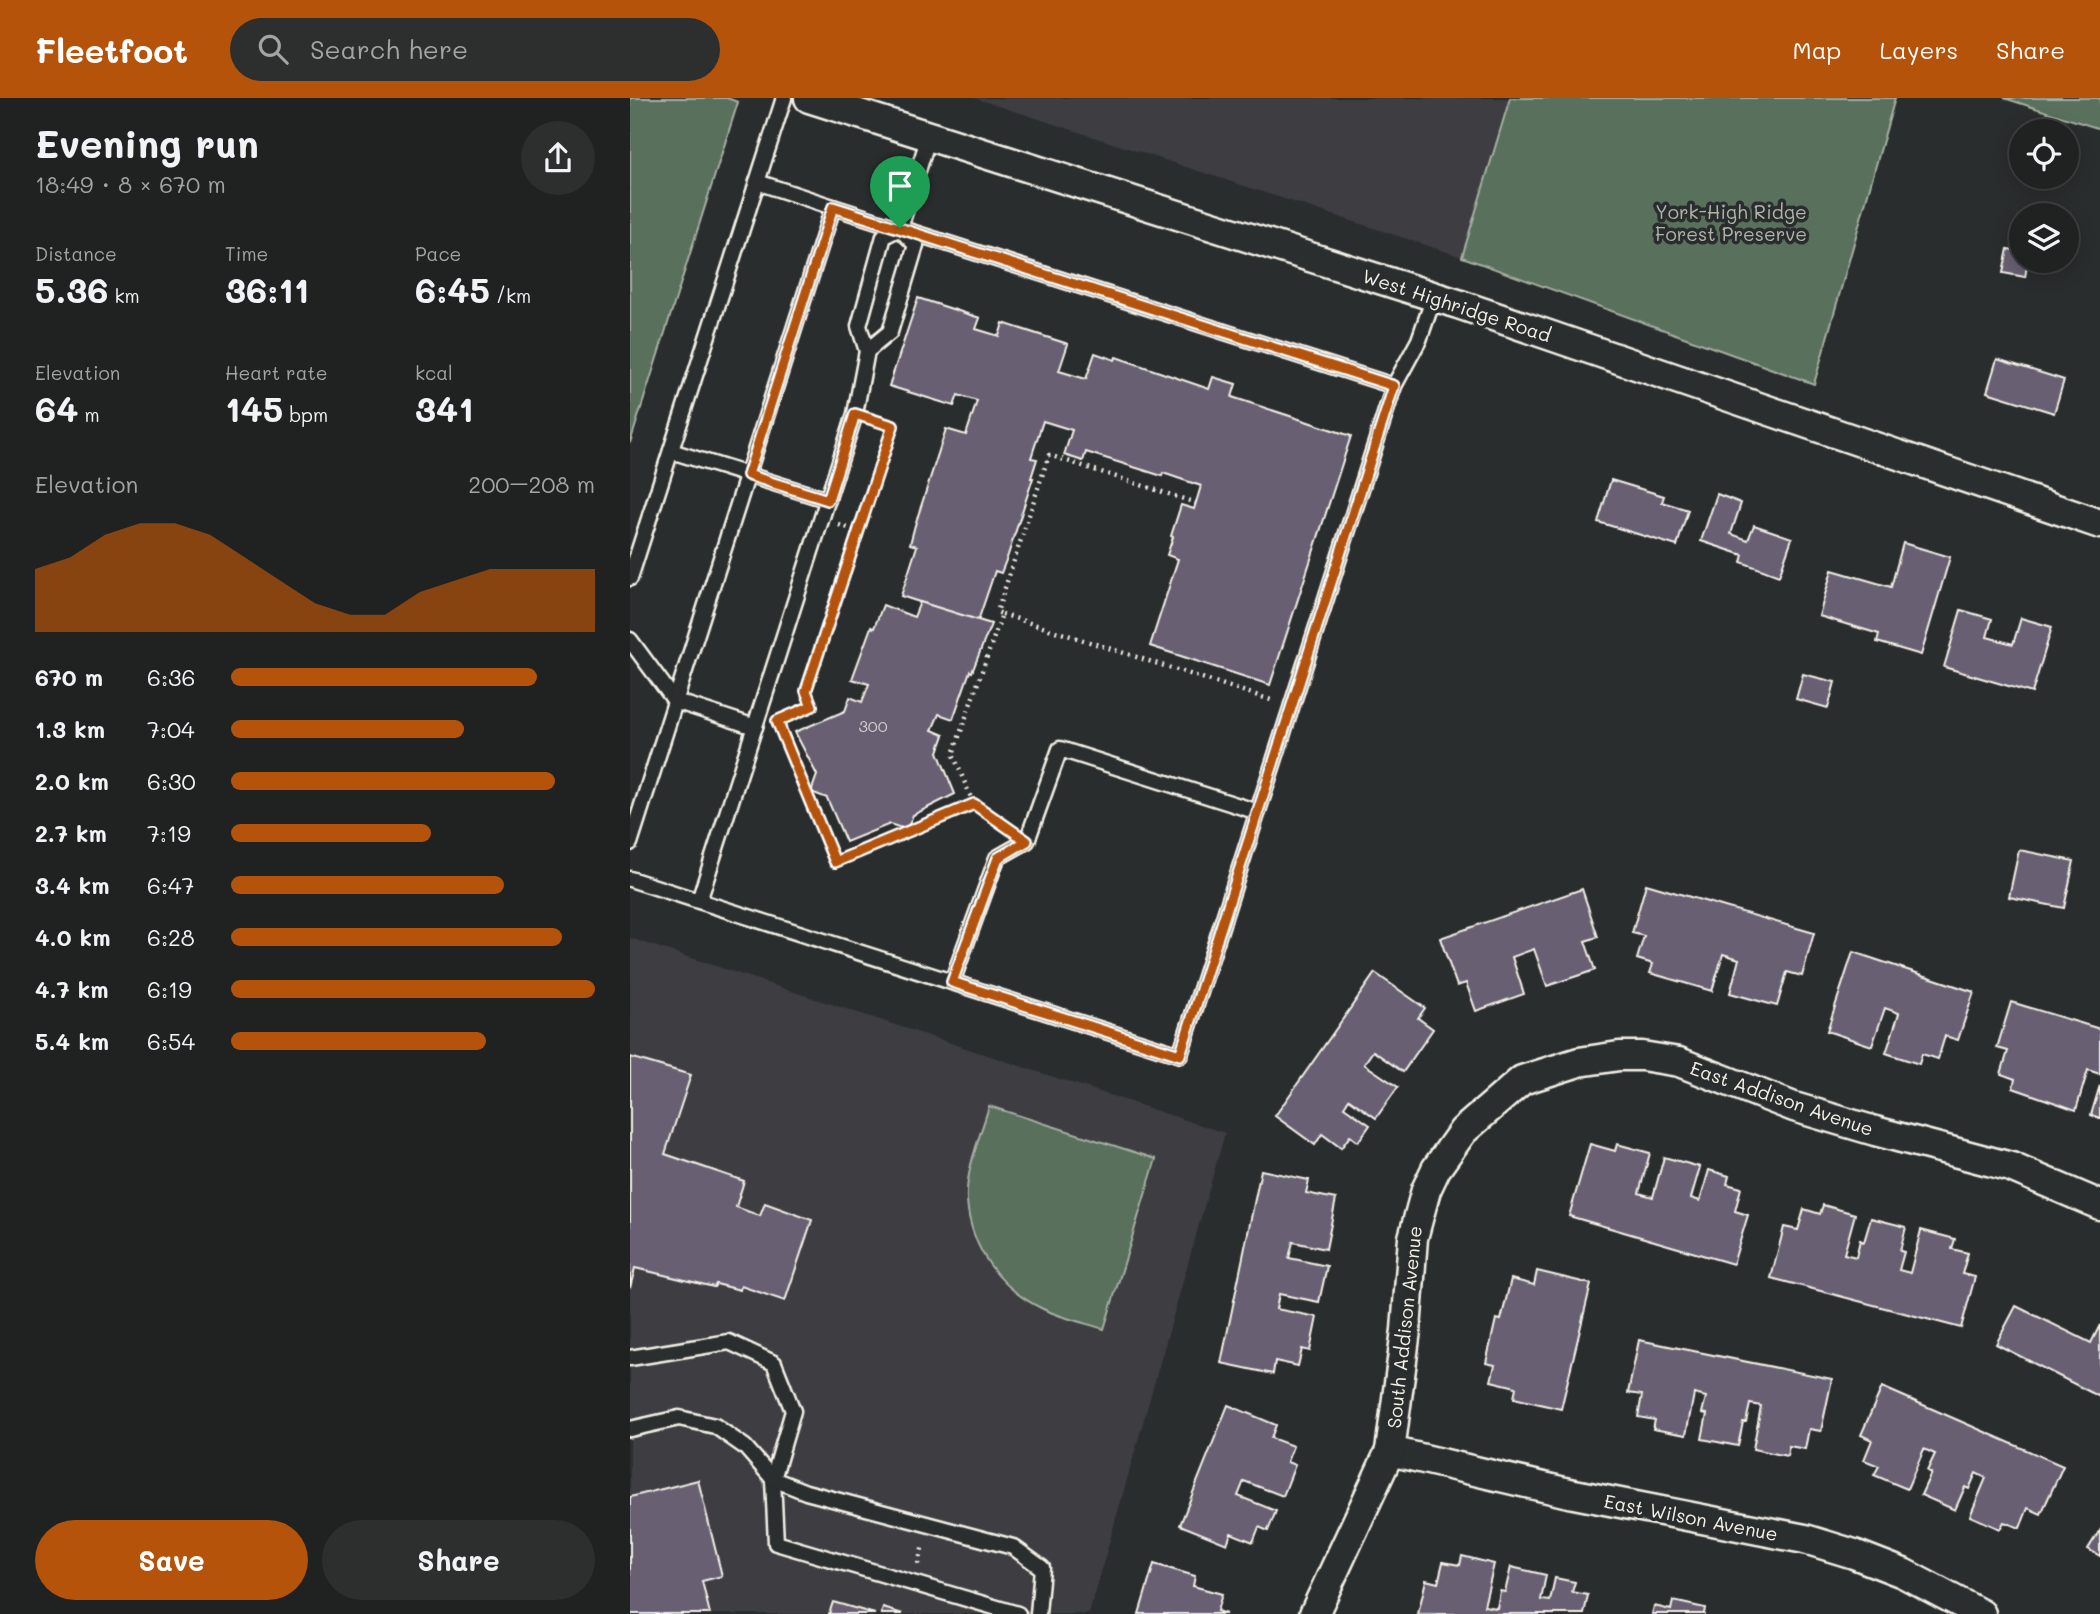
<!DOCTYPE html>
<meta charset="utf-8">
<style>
:root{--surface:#202222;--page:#2d2f2f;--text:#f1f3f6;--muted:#a2a4a5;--line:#3d3f40;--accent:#b45309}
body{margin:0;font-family:Mali,sans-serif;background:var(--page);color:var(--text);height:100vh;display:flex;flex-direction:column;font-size:26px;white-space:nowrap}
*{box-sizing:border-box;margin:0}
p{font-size:23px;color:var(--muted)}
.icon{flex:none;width:38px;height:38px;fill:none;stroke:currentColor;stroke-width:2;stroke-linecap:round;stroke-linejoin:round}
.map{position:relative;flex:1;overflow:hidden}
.side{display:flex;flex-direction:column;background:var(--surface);width:630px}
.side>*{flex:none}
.fabs{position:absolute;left:1379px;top:21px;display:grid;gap:14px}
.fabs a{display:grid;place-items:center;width:70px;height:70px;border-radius:50%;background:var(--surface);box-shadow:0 4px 18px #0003,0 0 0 2px var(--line);font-size:35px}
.pin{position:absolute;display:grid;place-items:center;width:60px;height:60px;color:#fff;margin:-72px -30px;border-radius:50% 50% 50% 0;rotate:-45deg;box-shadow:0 0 7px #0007}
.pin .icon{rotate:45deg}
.round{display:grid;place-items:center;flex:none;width:74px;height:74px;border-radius:37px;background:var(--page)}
.headline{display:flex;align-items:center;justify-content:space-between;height:119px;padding:0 35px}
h1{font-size:38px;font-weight:700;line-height:52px}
.metrics{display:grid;grid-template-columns:repeat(3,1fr);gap:10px;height:119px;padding:7px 35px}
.metrics div{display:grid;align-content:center}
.metrics b{font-size:35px;font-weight:700}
.metrics small{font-size:19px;font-weight:400}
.metrics p{font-size:19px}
.chart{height:196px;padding:14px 35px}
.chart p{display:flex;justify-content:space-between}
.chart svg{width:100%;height:126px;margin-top:7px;fill:var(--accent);opacity:.7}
.cta{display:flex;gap:14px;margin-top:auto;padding:14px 35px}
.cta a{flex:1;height:80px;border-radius:42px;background:var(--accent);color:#fff;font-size:28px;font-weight:700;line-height:80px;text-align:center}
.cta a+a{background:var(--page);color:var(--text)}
ul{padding:0 35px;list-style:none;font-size:23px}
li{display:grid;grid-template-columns:112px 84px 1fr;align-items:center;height:52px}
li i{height:18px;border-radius:9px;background:var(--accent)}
header{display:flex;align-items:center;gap:42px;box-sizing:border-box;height:98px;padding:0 35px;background:var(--accent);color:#fff}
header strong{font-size:33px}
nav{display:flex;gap:38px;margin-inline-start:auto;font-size:24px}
.search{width:490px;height:63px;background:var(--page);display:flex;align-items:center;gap:18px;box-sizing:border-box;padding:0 24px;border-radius:38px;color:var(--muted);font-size:26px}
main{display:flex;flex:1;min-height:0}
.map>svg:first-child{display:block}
.built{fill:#3c3c42}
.green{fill:#586f5c;stroke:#a6b0a2;stroke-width:2}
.building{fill:#676072;stroke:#f4f1e8;stroke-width:2}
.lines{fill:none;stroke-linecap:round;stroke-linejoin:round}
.lane-casing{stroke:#f4f1e8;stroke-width:19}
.street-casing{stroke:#f4f1e8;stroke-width:33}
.path{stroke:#f4f1e8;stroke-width:4.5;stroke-dasharray:2 5;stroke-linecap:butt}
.lane{stroke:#2a2d2e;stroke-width:14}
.street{stroke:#2a2d2e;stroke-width:28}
.route-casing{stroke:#fff;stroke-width:14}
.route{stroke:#b45309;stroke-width:9}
.labels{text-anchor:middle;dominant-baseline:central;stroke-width:7;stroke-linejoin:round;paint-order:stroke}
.number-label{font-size:16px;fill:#d1cdca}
.park-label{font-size:19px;fill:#aeb6a9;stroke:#2a2d2e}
.street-label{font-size:19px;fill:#f4f1e8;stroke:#2a2d2e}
</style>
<header>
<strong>Fleetfoot</strong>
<div class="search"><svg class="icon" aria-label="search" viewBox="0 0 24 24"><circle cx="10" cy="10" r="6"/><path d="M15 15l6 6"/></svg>Search here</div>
<nav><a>Map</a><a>Layers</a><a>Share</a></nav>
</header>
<main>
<section class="side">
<div class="headline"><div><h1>Evening run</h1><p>18:49 · 8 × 670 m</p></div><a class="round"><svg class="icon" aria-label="share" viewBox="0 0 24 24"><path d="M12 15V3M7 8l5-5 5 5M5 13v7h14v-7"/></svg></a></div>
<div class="metrics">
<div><p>Distance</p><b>5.36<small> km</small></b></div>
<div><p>Time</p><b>36:11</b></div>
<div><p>Pace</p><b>6:45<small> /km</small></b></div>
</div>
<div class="metrics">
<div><p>Elevation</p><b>64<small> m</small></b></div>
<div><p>Heart rate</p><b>145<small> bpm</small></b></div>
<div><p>kcal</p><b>341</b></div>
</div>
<div class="chart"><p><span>Elevation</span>200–208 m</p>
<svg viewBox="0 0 160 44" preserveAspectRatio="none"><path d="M0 44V22L10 18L20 10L30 6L40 6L50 10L60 18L70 26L80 34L90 38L100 38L110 30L120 26L130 22L140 22L150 22L160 22V44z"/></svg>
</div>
<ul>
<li><b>670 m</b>6:36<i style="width:84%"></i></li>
<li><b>1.3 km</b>7:04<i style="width:64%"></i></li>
<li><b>2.0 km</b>6:30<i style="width:89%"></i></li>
<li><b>2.7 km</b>7:19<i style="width:55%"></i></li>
<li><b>3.4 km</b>6:47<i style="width:75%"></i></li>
<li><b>4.0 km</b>6:28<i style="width:91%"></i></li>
<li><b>4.7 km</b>6:19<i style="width:100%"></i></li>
<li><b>5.4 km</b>6:54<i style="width:70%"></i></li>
</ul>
<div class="cta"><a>Save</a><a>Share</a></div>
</section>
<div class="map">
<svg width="1470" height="1516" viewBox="0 0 1470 1516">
<rect width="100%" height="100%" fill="#2a2d2e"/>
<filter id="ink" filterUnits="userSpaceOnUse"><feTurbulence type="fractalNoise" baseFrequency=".0143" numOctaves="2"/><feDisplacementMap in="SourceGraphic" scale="14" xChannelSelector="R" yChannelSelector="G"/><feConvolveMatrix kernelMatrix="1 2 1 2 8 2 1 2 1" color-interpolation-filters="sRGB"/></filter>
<g filter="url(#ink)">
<g class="built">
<path d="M344,0h536l-48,159z"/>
<path d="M0,840l595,195 -136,481h-459z"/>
</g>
<g class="green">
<path d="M0,0h97l11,4 -108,341z"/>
<path d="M880,0h385l-81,286 -352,-127z"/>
<path d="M1374,0h96v31z"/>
<path d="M359,1008l167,53 -52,170c-19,-6 -42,-11 -61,-20 -43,-20 -73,-61 -76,-109 -2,-29 14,-66 22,-94z"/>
</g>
<g class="building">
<path d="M1378,151l13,2v10h7l-3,16 -22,-4z"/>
<path d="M288,200l62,20 -4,11 23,7 4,-13 65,21 -9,27 27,8 9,-26 20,7 1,-3 93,32 4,-12 23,7 -4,13 119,39 -81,249 -120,-39 28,-87 -11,-4 6,-18 -2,-1 10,-31 13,4 7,-23 -38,-13 -1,3 -76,-24 -3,9 -19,-6 8,-25 -29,-9 -12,37 6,1 -6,19h2l-25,77 -7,18 -6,-2 -17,50 -77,-25 16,-50 -7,-2 5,-19 31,-96 20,6 11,-34 -19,-6 -4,11 -65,-20z"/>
<path d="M1367,261l67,21 -10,33 -67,-21z"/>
<path d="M981,382l53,16 -2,6 26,8 -11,36 -79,-24z"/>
<path d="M1087,396l24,9 -10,31 17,6 6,-15 38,13 -13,38 -38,-14 2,-7 -42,-14z"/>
<path d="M1273,445l47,14 -29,98 -44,-13 2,-8 -60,-18 13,-46 59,17z"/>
<path d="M290,504l71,22 -19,48 -2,-1 -17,48 -14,-5 -7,16 12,5 -6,17 17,42 -42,21 -6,15 -17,-6 -44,18 -19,-44 -16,-6 6,-17 -22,-43 50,-21 5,-14 12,5 7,-18 -17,-5 19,-52 3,1 9,-23 31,12z"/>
<path d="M1331,512l31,9 -5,18 26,7 8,-26 31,9 -20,66 -88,-26z"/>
<path d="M1173,576l32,8 -7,26 -32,-9z"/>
<path d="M1389,752l55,11 -10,47 -55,-11z"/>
<path d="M1016,786l168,49 -12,43 -15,-4 -10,34 -47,-13 9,-34 -16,-5 -11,37 -62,-18 3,-9 -16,-5 7,-23 -12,-3z"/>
<path d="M952,791l16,48 -13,4 10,29 -48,16 -13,-37 -22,8 12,37 -48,17 -10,-28 -9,3 -17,-48z"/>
<path d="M1223,854l121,40 -16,48 -13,-4 -7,23 -16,-5 -3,10 -33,-11 13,-40 -14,-5 -13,38 -45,-15z"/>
<path d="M745,875l50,35 -7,10 15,11 -30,43 -30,-21 -9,13 34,23 -22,31 -27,-19 -5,8 26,18 -12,17 -8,-6 -9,12 -19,-14 -7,11 -40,-29z"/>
<path d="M1381,904l89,27v45l-12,-4 -12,40 -63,-22 2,-9 -14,-5 7,-23 -11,-3z"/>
<path d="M0,959l61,18 -26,79 79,27 -8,26 24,9 5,-13 47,17 -27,81 -44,-15 -1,4 -24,-6 -2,3 -79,-19 -5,20z"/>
<path d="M1470,987v33l-9,-3z"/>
<path d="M960,1046l25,7 2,-7 33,9 -11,40 14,4 11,-40 36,10 -9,31 9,3 9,-31 20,6 -2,8 14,4 -6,23 13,4 -15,49 -164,-48z"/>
<path d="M631,1072l48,10 -3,13 30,6 -10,50 -33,-7 -4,16 38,8 -8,36 -40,-8 -3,15 41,8 -7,34 -8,-2 -4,17 -23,-5 -2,13 -52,-11z"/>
<path d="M1193,1107l32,9 -11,40 12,3 4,-17 4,2 7,-24 35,9 -6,24 4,1 -5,18 11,3 11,-43 34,9 -3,10 16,4 -6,21 13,3 -14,51 -190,-50 13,-51 14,3 6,-21 16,5z"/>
<path d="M907,1173l54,13 -30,125 -47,-11 2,-11 -25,-6 4,-16 -9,-2 10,-44 5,1 10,-41 23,6z"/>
<path d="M1386,1208l75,37 9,-18v72l-104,-53z"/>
<path d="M1009,1242l193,39 -11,52 -12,-2 -4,20 -16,-3 -2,10 -34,-7 8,-43 -11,-2 -4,18h-3l-5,24 -36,-7 5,-25 -5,-1 4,-16 -12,-3 -8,41 -33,-6 2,-9 -17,-3 4,-22 -14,-2z"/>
<path d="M1252,1289l181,79 -22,48 -13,-6 -8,20 -16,-6 -4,7 -30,-13 16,-38 -10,-5 -7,16 -4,-2 -10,23 -34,-15 10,-22 -4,-2 8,-17 -11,-5 -17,40 -33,-14 5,-9 -15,-6 8,-20 -11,-5z"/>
<path d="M598,1307l48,20 -5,13 22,8 -6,16 8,3 -12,31 -39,-15 -6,15 38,15 -8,20 -9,-4 -6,15 -22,-9 -4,11 -47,-19z"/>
<path d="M68,1382l24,96 -20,5 8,33h-80v-117z"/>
<path d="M1470,1432v26l-12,-7z"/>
<path d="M832,1458l32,8 -10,42 13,2 3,-17 5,1 6,-25 35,8 -5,25 9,1 5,-23 20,4 -3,10 16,3 -4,19h-166l8,-34 12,3 5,-21 17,3z"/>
<path d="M524,1466l41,12 -2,10 29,8 -5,17 9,3h-87z"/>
<path d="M1043,1503l32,7 -1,6h-52l2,-8 17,4z"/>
<path d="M203,1504l42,12h-46z"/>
<path d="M253,1510l20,6h-22z"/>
</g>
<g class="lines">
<defs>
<g id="lane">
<path d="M127,84l76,25"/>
<path d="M237,253l-8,-25 25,-90 16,-8 29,-92"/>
<path d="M41,353l157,49"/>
<path d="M0,480l154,-480"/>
<path d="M0,542l45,61 80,26"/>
<path d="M0,745l203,-636 561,179"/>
<path d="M0,781l550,176 214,-669 25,-46 15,-43"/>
<path d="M69,803l156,-487 12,-63 23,-19 26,-87 -14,-14"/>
<path d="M322,884l45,-124 30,-17 33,-92 198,63"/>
<path d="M0,1260l99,-16 45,21 19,48 -20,68 3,64 242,71"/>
<path d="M0,1331l49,-11 36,8 30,21 28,32 33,13 207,55 29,21 -4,46"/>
</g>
<g id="street">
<path d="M179,0l649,206 642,220"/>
<path d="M760,1353l179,42 236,46 49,15 49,19 78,41"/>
<path d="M684,1516l76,-163 16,-121 7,-92 13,-48 10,-21 27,-38 59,-51 57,-18 40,-6h23l37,6 115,45 81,24 136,36 89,38"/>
</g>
</defs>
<use href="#lane" class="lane-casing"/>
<use href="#street" class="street-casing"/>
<g class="path">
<path d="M209,427l19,6"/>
<path d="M372,516l269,86"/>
<path d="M150,621l32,-13 -6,-15 87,-265 -20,-7"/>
<path d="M148,627l57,137 139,-57 -21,-51 49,-140 -5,-2 52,-157 147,48"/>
<path d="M344,707l34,23"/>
<path d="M288,1466l5,-19"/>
</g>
<use href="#lane" class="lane"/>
<use href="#street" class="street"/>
</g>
</g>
<g class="lines" filter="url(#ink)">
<defs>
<path id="route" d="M203,109l561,179 -214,669 -228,-73 46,-124 29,-17 -53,-37 -139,58 -58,-141 35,-15 -6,-15 87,-265 -38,-12 -27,86 -80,-25z"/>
</defs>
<use href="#route" class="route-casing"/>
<use href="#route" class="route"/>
</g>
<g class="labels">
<g class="number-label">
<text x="243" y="627">300</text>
</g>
<g class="park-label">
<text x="1101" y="113">York-High Ridge<tspan x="1101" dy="22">Forest Preserve</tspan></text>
</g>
<g class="street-label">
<text transform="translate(827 207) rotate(18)">West Highridge Road</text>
<text transform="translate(1152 1000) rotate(19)">East Addison Avenue</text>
<text transform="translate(774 1229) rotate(-84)">South Addison Avenue</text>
<text transform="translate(1061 1419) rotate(11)">East Wilson Avenue</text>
</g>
</g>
</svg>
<div class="fabs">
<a><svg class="icon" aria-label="locate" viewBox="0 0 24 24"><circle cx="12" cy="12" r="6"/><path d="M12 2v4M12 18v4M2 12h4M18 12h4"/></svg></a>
<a><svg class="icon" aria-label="layers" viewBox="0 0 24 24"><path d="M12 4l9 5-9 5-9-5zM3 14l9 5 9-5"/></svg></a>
</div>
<div class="pin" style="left:270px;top:130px;background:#1e9e55"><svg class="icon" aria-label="arrive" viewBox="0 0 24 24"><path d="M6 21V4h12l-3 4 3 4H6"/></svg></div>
</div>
</main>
